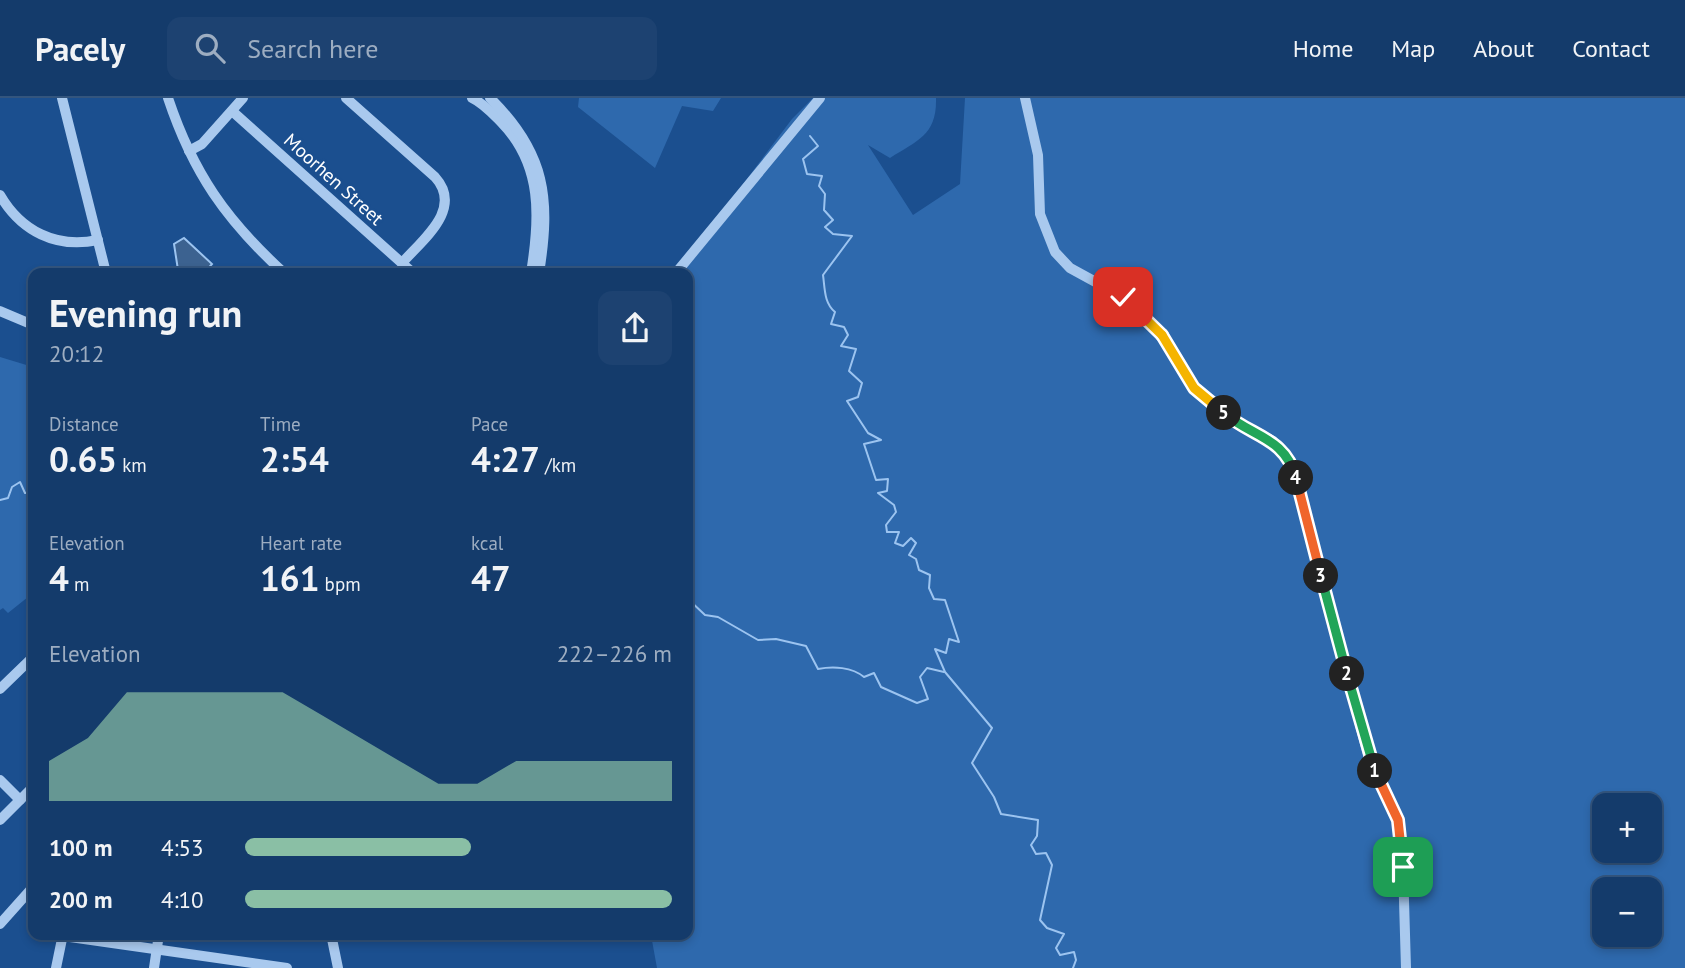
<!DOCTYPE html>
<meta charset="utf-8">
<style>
:root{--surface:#143b6b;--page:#1d4271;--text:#f1f3f6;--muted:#9dadc1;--line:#33557e;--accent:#8abfa5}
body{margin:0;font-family:"PT Sans",sans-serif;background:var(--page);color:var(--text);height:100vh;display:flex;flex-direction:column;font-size:26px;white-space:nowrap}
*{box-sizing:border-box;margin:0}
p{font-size:23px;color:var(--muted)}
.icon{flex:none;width:38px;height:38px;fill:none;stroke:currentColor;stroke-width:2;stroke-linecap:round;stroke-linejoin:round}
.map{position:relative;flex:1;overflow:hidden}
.drawer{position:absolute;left:28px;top:170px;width:665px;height:672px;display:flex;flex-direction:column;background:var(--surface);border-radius:14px;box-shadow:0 4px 10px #0003,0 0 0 2px var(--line)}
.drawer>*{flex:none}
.tools{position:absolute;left:1592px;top:695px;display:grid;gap:14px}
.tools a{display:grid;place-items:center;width:70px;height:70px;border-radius:14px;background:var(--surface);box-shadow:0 4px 10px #0003,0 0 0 2px var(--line);font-size:35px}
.pin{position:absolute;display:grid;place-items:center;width:60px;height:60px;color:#fff;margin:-30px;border-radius:14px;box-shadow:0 4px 10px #0006}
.km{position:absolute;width:35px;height:35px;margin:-18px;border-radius:50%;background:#222;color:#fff;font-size:19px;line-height:35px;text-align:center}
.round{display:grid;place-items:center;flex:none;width:74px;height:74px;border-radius:14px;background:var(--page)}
.overview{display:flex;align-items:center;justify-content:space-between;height:119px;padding:0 21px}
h1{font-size:38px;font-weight:700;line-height:52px}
.figures{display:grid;grid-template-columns:repeat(3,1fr);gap:10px;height:119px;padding:7px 21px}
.figures div{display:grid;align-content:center}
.figures b{font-size:35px;font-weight:700}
.figures small{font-size:19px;font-weight:400}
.figures p{font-size:19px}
.chart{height:196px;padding:14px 21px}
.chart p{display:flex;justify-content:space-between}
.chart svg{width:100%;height:126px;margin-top:7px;fill:var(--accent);opacity:.7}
ul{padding:0 21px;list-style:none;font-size:23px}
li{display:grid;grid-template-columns:112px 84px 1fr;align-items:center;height:52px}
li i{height:18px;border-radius:9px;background:var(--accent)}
header{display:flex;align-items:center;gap:42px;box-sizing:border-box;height:98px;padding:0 35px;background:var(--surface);border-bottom:2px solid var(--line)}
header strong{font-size:33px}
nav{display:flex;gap:38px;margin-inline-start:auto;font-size:24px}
.search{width:490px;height:63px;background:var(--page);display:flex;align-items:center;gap:18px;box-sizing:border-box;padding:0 24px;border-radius:14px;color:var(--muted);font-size:26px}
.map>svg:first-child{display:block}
.green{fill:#2e69ad;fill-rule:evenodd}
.water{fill:#3c6290;stroke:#9cc4f0;stroke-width:2}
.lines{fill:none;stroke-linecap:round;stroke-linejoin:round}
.stream{stroke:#9cc4f0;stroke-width:2}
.minor{stroke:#a9c9ee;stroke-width:10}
.split-1-casing{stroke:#fff;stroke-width:14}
.split-2-casing{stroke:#fff;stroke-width:14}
.split-3-casing{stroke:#fff;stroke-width:14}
.split-4-casing{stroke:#fff;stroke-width:14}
.split-5-casing{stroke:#fff;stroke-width:14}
.split-6-casing{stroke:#fff;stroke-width:14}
.split-7-casing{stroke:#fff;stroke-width:14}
.split-1{stroke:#f0652b;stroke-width:9}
.split-2{stroke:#22a559;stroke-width:9}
.split-3{stroke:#22a559;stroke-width:9}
.split-4{stroke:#f0652b;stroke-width:9}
.split-5{stroke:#22a559;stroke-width:9}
.split-6{stroke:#f5b400;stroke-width:9}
.split-7{stroke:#f5b400;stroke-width:9}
.labels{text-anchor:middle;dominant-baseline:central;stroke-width:5;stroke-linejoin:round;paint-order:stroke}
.street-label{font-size:19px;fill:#fff;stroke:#1b4f8f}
</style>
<header>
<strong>Pacely</strong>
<div class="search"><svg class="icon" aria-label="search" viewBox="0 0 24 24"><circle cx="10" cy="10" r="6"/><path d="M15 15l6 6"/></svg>Search here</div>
<nav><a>Home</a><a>Map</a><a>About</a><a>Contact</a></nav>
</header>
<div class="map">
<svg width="1685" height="870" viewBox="0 0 1685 870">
<rect width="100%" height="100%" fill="#1b4f8f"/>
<g class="green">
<path d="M579,0h142l-8,13 -31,-5 -27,62 -77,-61z"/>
<path d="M813,0h123c1,37 -18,42 -46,60l-22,-13 45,70 47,-31 5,-86h720v870h-1028l-6,-33 37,-1v-661h-12l116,-154zM1605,707h45v45h-45zM1605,791h45v45h-45z"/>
<path d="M0,259l33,10v226l-25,20 -5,-5 -3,2z"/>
</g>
<path class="water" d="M184,140l28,26 -6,7 -25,2 -3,-3 -4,-26z"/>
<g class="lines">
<g class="stream">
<path d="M810,38l8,10 -15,13 4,15 15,2 -3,10 6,8 -1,16 9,10 -8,7 8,7 19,2 -29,39c2,14 1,28 12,37l-4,12 13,3 4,8 -7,11 15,3 -7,22 13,12 -4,14 -11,4 21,32 13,7 -17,4 12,36 12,-1 -1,12 -9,2 16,12 2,7 -10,13 1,7h12l-4,11 8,3 8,-8 5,5 -7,12 7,4 3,11 11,5 -1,13 5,11 11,1 14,42 -10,-3 -3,14 -11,-4 10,23 47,56 -20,35 22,34 7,17 37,6 -1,16 -6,9 5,9 10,-1 6,12 -12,55 7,8 17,6 -8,14 4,7 14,-3 2,8 -3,8"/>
<path d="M0,402l8,-2 4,-11 8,-5 5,11h8"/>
<path d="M688,501l17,16 13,2 40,23 18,-1 30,7 12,23c15,-3 34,-2 46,8l10,-4 7,14 36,16 11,-4 -8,-22 7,-9 17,4"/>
</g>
<g class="minor">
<path d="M62,0l44,175"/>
<path d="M168,0c25,75 58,122 116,175"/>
<path d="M346,0l89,79c29,32 -13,63 -33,86"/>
<path d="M472,0c11,5 20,15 29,24 42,43 39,96 30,151"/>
<path d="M490,0c56,55 61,101 49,175"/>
<path d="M1025,0l13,57 2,59 15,38 15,16 53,29 38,35 33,56 38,32 41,21 19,24 77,294 29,61 5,47 3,101"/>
<path d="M232,13l181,162"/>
<path d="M189,53l13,-7 41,-46"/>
<path d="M0,97c21,36 56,54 98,45"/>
<path d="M676,175l144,-175"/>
<path d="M0,213l33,14"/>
<path d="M0,591l33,-32"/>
<path d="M0,682l20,20"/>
<path d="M0,722l33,-33"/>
<path d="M0,826l33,-37"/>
<path d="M331,836l7,34"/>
<path d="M63,838l224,32"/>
<path d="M56,870l7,-34"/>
<path d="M154,870l5,-34"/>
</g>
</g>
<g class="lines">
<defs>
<path id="split-1" d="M1375,673l23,49 5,47"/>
<path id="split-2" d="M1347,576l28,97"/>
<path id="split-3" d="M1321,478l26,98"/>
<path id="split-4" d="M1296,380l25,98"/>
<path id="split-5" d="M1224,315c28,24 61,24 72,65"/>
<path id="split-6" d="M1162,237l32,53 30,25"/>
<path id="split-7" d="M1123,199l39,38"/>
</defs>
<use href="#split-1" class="split-1-casing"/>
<use href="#split-2" class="split-2-casing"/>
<use href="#split-3" class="split-3-casing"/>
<use href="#split-4" class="split-4-casing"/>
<use href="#split-5" class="split-5-casing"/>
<use href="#split-6" class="split-6-casing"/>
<use href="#split-7" class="split-7-casing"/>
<use href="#split-1" class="split-1"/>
<use href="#split-2" class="split-2"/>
<use href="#split-3" class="split-3"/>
<use href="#split-4" class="split-4"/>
<use href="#split-5" class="split-5"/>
<use href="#split-6" class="split-6"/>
<use href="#split-7" class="split-7"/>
</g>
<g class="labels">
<g class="street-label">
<text transform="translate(334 81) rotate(42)">Moorhen Street</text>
</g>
</g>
</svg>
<div class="tools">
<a>+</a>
<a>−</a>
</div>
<div class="pin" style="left:1403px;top:769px;background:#1e9e55"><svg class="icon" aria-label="arrive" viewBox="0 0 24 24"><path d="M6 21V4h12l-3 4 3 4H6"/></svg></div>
<div class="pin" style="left:1123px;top:199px;background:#d93025"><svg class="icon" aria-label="check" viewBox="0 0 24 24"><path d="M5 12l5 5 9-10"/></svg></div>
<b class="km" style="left:1375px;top:673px">1</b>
<b class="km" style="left:1347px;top:576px">2</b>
<b class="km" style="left:1321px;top:478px">3</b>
<b class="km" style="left:1296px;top:380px">4</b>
<b class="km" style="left:1224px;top:315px">5</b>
<section class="drawer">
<div class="overview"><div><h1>Evening run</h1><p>20:12</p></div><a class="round"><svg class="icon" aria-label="share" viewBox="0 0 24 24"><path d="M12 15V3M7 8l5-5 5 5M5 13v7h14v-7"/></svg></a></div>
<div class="figures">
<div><p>Distance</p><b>0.65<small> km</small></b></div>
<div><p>Time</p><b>2:54</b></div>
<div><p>Pace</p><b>4:27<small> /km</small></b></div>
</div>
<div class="figures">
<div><p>Elevation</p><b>4<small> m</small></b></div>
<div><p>Heart rate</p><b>161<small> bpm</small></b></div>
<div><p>kcal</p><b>47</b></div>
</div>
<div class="chart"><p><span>Elevation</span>222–226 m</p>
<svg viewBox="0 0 160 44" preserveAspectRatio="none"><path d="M0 44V30L10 22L20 6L30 6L40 6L50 6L60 6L70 14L80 22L90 30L100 38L110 38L120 30L130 30L140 30L150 30L160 30V44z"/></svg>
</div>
<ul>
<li><b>100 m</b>4:53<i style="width:53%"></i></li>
<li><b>200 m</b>4:10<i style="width:100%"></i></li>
</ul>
</section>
</div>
